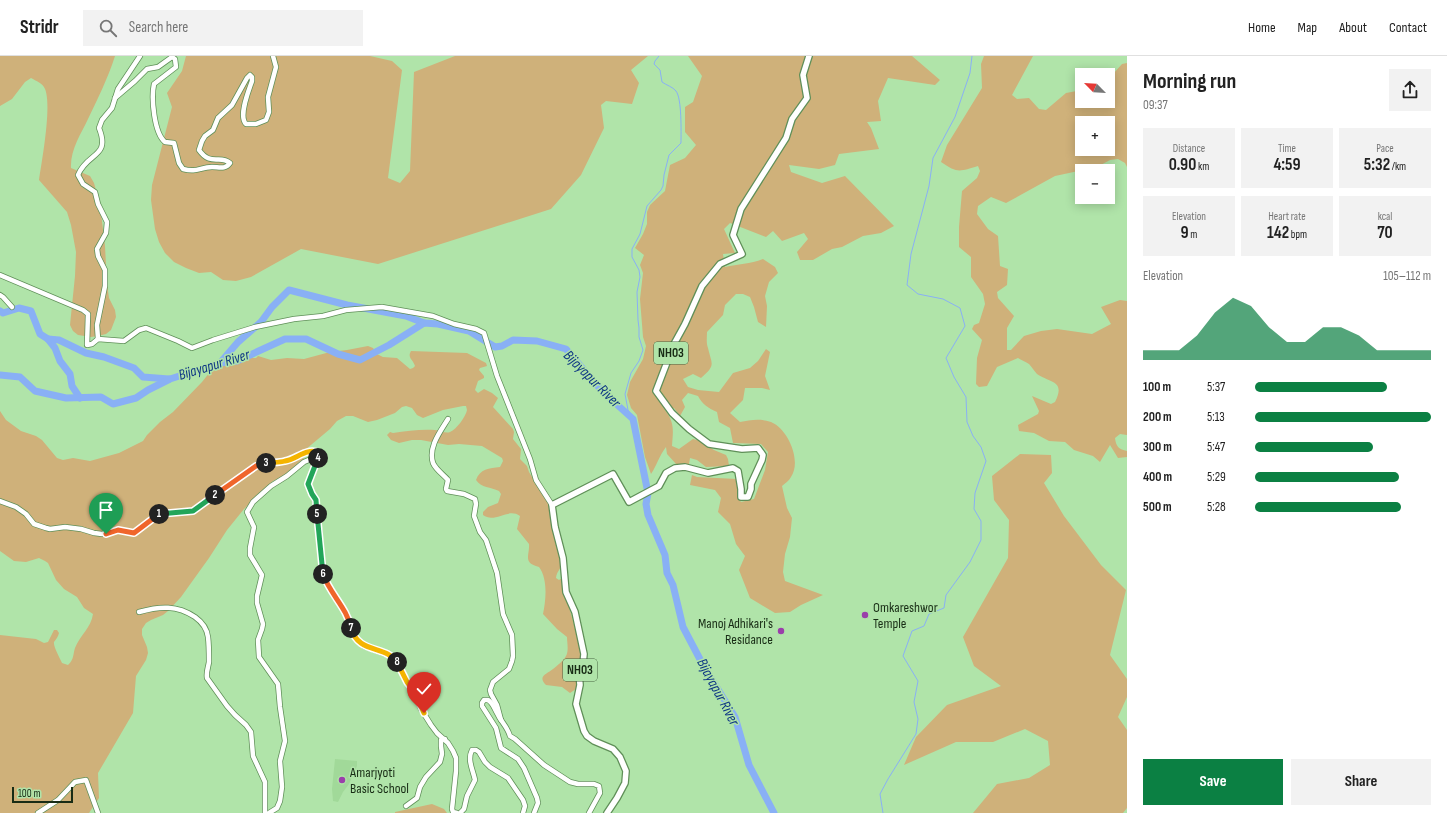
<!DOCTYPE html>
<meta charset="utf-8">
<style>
:root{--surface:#fff;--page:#f2f2f2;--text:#222;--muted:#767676;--line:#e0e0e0;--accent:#0b8043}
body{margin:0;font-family:"Sofia Sans Condensed",sans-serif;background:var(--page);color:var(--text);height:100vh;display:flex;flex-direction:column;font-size:15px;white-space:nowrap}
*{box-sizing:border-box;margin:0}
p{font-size:13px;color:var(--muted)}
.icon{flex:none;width:22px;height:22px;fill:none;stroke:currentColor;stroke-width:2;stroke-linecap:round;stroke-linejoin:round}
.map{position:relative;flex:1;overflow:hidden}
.panel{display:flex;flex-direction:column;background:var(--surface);width:320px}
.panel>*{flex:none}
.needle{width:26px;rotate:294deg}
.buttons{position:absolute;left:1075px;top:12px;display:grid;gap:8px}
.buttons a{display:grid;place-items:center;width:40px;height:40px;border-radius:0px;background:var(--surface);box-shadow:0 2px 10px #0003;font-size:20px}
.scale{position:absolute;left:12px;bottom:10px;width:61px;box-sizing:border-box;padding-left:4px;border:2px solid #182c15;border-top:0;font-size:11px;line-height:14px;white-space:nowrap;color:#182c15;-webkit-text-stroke:3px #b0e4a9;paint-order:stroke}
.pin{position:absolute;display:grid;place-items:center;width:34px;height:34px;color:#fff;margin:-41px -17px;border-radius:50% 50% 50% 0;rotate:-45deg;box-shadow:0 0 4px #0007}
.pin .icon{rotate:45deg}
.km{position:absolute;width:20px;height:20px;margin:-10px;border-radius:50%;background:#222;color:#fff;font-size:11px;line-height:20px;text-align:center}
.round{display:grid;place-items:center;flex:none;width:42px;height:42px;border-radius:0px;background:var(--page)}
.overview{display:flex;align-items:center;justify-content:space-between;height:68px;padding:0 16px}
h1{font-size:22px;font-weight:700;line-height:30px}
.metrics{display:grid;grid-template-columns:repeat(3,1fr);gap:6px;height:68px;padding:4px 16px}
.metrics div{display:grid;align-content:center;border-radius:0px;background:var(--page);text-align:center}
.metrics b{font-size:17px;font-weight:700}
.metrics small{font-size:11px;font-weight:400}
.metrics p{font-size:11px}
.chart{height:112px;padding:8px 16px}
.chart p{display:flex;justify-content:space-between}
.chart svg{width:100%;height:72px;margin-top:4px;fill:var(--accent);opacity:.7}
.primary-button{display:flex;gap:8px;margin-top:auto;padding:8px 16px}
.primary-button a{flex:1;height:46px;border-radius:0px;background:var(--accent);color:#fff;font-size:16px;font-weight:700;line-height:46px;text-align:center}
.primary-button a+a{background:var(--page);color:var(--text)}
ul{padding:0 16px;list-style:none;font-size:13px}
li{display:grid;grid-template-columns:64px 48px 1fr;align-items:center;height:30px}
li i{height:10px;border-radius:5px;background:var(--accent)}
header{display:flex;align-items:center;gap:24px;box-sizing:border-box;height:56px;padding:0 20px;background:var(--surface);border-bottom:1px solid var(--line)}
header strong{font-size:19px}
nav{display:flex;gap:22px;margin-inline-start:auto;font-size:14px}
.search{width:280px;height:36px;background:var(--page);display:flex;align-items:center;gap:10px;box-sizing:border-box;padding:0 14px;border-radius:0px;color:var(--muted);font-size:15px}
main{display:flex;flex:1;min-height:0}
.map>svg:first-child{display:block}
.built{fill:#a1d999}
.green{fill:#cfb17a;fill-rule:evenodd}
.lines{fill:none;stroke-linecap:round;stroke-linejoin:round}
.stream{stroke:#89b0f5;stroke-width:1}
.river{stroke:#89b0f5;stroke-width:7}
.minor-casing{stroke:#5f8f58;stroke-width:6}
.major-casing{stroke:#5f8f58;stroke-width:8}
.minor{stroke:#fff;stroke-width:4.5}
.major{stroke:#fff;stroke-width:5.5}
.split-1-casing{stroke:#fff;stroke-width:8}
.split-2-casing{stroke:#fff;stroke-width:8}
.split-3-casing{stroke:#fff;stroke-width:8}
.split-4-casing{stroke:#fff;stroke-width:8}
.split-5-casing{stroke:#fff;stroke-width:8}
.split-6-casing{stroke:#fff;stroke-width:8}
.split-7-casing{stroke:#fff;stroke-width:8}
.split-8-casing{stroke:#fff;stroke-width:8}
.split-9-casing{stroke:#fff;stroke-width:8}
.split-1{stroke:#f0652b;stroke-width:5}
.split-2{stroke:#22a559;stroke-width:5}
.split-3{stroke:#f0652b;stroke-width:5}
.split-4{stroke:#f5b400;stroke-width:5}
.split-5{stroke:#22a559;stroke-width:5}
.split-6{stroke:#22a559;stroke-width:5}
.split-7{stroke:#f0652b;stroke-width:5}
.split-8{stroke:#f5b400;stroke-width:5}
.split-9{stroke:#f5b400;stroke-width:5}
.poi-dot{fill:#9a3faa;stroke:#b0e4a9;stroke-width:1.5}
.labels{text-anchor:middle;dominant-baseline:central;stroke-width:3;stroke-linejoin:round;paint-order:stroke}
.shield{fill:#b0e4a9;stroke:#466341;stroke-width:1}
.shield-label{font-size:13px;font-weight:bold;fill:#182c15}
.poi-label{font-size:14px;fill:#182c15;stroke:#b0e4a9;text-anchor:start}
.water-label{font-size:15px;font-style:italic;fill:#0d3684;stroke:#b0e4a9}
</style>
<header>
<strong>Stridr</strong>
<div class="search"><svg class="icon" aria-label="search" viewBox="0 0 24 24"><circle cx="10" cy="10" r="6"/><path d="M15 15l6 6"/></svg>Search here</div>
<nav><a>Home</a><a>Map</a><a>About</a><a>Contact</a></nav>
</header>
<main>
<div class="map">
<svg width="1127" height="757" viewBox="0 0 1127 757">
<rect width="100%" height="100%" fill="#b0e4a9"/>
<path class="built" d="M335,703l22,2v5l-8,18 -6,8 -5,10 -5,-1 -1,-12z"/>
<g class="green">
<path d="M0,0h115c-7,22 -17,42 -27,63 -7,15 -18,31 -17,49l19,8 4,7 6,22 5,41 2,38 2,14 6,12 1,7 -5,13 -5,4 -8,2 -7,1 -13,-2 -5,-4 -3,-6 5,-49 1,-24 -5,-27 -4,-13 -28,-32c3,-20 13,-75 6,-91 -2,-6 -9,-8 -14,-11l-6,4 -13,17 -12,7z"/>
<path d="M186,0h184l22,5 10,9 -14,108 12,5 10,-12 4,-99 41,-16h193l-17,14 8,13 -7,21 -26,-3 -5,4 3,23 -23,47 -30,34 -173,55 -77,-15 -50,28 -15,4 -13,-1 -12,-8 -12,1 -13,-5 -12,-6 -9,-9 -6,-11 -4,-13 -4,-29 1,-15 20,-78 -5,-14 15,-22z"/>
<path d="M688,0h224l28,24 -5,5 -47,-7 -10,23 3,20 -14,1 4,6 8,21 -40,5 -4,11 -16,4 -30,-4 2,7 31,11 23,-7 49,50 -13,7 -18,3 -21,11 -10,2 -19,11h-13l-3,-8 11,-13 -4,-6 -22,8 -9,-10 -7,6 -36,-14 -6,6 11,24 -12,1 2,13c13,-3 25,-3 38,-8l12,8 3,6 -9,9 -4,14 2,10 -1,21 -8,-5 -4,-15 -4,-10 -7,-3h-7l-11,11 -2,10 -16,17c0,5 -1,11 1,16 4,17 8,17 -7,30l-8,-4 -10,5 5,8 10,3 21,2 14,-19 17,-5 8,-7 8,-12 4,3 -5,24 5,14 -8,-2h-17l-2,12 -13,13 10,9c10,-2 20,-4 31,0 17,7 31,39 20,55 -2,4 -6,6 -9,9l5,22 5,10 -2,19 -5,17 -2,18 2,9 38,14 -22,10 -11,7 -15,1 -25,-15 -11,-28 6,-14 -9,-12 -6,-20 -12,-12 3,-14 -6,-8 -25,-5 2,-10 5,2 40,2v17l4,6 13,-3 11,-29 3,-18 -7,-8 -28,-1 -3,-15 -11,-6 -2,-10c-9,-4 -15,-8 -19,-16l-10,-3 -6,7 3,7 -5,9 -6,-8 -9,2c10,13 8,21 7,36l7,3 14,-10 7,2 14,9 12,5 2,4 1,7 -23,1 -9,-7 -7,-2 -1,6 -12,1 -10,-11 -1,-7c-7,9 -9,18 -15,27l-6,-17 -8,-42 -6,-7 -4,-13 3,-13 13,-23 3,-13 -3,-9 -3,-38 3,-26 -3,-8 4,-10 -9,-7 8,-14 4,-10v-12l3,-7 15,-14 5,-26 15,-7 11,-13 -11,-13v-25l8,-5 9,-26z"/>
<path d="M984,0h49l-21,39 5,4 12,-1 10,11 7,1 20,-17 16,-3v11h26v-26h-8l13,-1 9,-10 5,-1v104l-2,-4 -7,-4 -8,1 -13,7 -42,9 -49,27 -15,-6 -13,9 -1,8 11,15 10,7 2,30 8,3 -1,16 -10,7 1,6 16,18 -7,12v22h4l13,-14 17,-5 16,-2 35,5 19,-10 -10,-17 19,-7 7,1v134l-7,-1 -5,4c1,9 4,11 12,13v6l-9,1 -8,-13 -10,17 -7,-6 -19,-6 -9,-8 -16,-1 -15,-8 -15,-2 -1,-6 20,-11 1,-3 -7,-15 19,8 4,-2c11,-22 -5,-19 -18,-28 -3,-3 -5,-7 -8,-10 -3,-2 -8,-4 -11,-6l-21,9 -10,19 -8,1 -3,-3 1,-26 5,-18 -10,-11 2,-4 5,-2 6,-19 -2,-10 -12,-17v-20l-12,-10v-20l3,-36 15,-13 3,-7 -2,-5c-19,6 -21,7 -37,-4l6,-17 35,-57 -1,-24zM1082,67h26v26h-26z"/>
<path d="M368,290l5,2 4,6 6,3 14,1 13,11 3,-1 2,-2c-2,-7 -8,-8 -4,-15l56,2 19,10 1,3 -7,2 -1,2 5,6v2l-6,3 -3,9 3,3 6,-4 8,4 6,5 -5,9 20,22 1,3 -1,7 8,10 -1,10 7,7 2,6 20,32 13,56c0,9 -5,10 -6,18l3,2 3,-2 2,3 5,19v7l12,43 -5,39 -6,4 -8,-6 -16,-2c-9,-9 1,-11 7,-16 4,-3 11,-9 13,-13 3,-6 1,-13 1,-19l-10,-8 -14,-15c3,-14 5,-35 -4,-47 -17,-4 -9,-12 -10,-23l-12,-15 3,-13c-12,-9 -25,8 -37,-1v-3l5,-5 10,-4 3,-9 -2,-3c-8,-4 -18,-3 -23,-11 4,-11 13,-12 24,-13l3,-6 -1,-3 -20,-12 -23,-2 -11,1 -27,-5h-9l-13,3 -8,-3 -4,-5 3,-3 3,1c14,-2 28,-4 42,-3 4,0 11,4 15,2 7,-3 16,-16 17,-22l-1,-4h-3l-20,4 -20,8 -6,-3 -5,-7 -6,-2 -4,1 -7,6 -18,7 -9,2 -15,-6h-7l-9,5 -7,8 -31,26 5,3 -4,6 -20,14 -7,3 -29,28 -17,21 -18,28 -28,39 -13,14 -5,4 -12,5 -5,3 -4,6v6l5,12 1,6 -2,7 -10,16 -3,37 -35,60 1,25 -10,15h-89v-178l36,4 8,4 4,-1 6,-12h3l2,3c-1,4 -3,6 -5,9 -1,4 6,16 8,21l6,2c6,-5 5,-11 7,-17 5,-13 16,-20 18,-34l-9,-6 -7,-11 -13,-8 -8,-9 -8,-17 -3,-2 -6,-3 -13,4 -12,-1 -14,-10v-140l6,9 15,11 15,5 6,4 15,18 6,2 10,-2 17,3 29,-8 24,-12 4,-6 13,-13 13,-10 29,-30 16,-20 8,-4 12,-1 11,-3 4,4h3l2,-2 13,4 16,-2 17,1 26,-7 17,-2z"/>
<path d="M1020,398l31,1 1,18 -8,10 20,33 37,49 25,25 -16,65 17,24v18l-9,20 9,13v78l-4,5h-150l24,-29 32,-6 21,-13 -2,-24 -23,-12 -32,13h-37l-52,23 12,-28 31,-32 54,-19 -27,-20 -11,-29 45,-79 1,-38 -15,-20 -2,-24z"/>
<path d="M432,748l12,5 3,4h-52v-1z"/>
</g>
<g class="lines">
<g class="stream">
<path d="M633,363l-5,-9 -3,-16 6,-21 8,-12 4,-11 -4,-13v-9l-1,-8 -1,-28 3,-15 -1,-7 -7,-13v-8l8,-15 7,-28 14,-16 2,-4 1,-11 5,-20 12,-12c0,-11 1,-44 -5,-52 -3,-4 -10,-6 -14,-9l-2,-12 -6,-6 1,-3 4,-5"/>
<path d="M883,757l-3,-19 8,-15 28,-45 2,-15 -4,-17 4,-21 -15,-25 9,-25 12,-5 5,-12 15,-6 2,-13 24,-33 11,-22v-19l-7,-12 1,-16 11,-32 -5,-14 -8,-11 -6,-14 -1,-25 -12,-20 -8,-19 19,-32 -5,-18 -17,-9 -25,-5 -11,-9 4,-31 18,-68 4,-28 22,-41 15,-44 2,-17"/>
</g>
<g class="river">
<path d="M0,255l3,2 16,-5 12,3 9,23 8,5 7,9 5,13 10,13 2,12 8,12"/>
<path d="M48,283l11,1 27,13 18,4 30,11 9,9 26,2"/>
<path d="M220,307l18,-21 23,-20 11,-15 17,-17 58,15 59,11 18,7"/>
<path d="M0,319l20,2 15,14 31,7 35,-1 12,7 23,-6 12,-8 22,-11 50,-16 17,-2 48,-22h21l32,15 22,6 29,-15 35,-22 14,1 31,7 26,16 7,-1 11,-6 24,1 29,8 36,42 31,28 15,74 -2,11 2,11 17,40 2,18 6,12 10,42 20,38 32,52 14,48 25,48"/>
</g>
<defs>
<g id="minor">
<path d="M115,42l20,-17 12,-12 11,-2 14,-10 3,2 1,8 -22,17c-3,14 0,49 11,58l9,1 5,20 4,6c14,4 17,-2 29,-2 7,0 13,3 18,-4 -10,-9 -19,4 -31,-13l3,-9 3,-5 8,-6 5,-12 14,-13 15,-27 3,-3 2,2v4c-3,9 -14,35 -6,43h10l10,-4 3,-8 -1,-15 8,-30 -3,-11"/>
<path d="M0,219l83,35 5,4 -1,31 5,-1 6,-5 26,2 15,-11 7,-2 32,13 14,7 21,-8 42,-13 39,-8 29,-3 23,-6 36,-3 51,9 21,8 22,5 8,4 13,43 33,83 6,21 16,25"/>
<path d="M0,239l3,2 9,10"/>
<path d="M98,283l-1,-14 8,-39v-16l-7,-14 -1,-7 9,-16 1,-11 -9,-18 -3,-12 -12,-8 -5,-9c9,-23 33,-17 21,-47l3,-8 10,-12 6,-19 22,-33"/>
<path d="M448,363c-8,13 -20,28 -15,44 3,7 11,12 15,17l-2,9 1,2 17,3 11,5 1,5 -2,12 6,16 6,8 11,33 6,41 9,21 1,21 -1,5 -3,8 -16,13 -3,8 1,4 6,11 4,15"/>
<path d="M318,402l-10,26 9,21 6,69 10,20 15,23 6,19 10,10 24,9 8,5 11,22 9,12 5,15 10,16 6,8 11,10 5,8 3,7v13l-4,38 1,3 4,1"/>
<path d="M0,445l16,6 10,7 8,10 12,4 4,1 15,-2 16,2 13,4 8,1 10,-2 6,-2 16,3 27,-20 32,-2 63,-45c4,-1 8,-3 12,-4 9,-1 17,1 25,-3 9,-3 15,-11 26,-6v3l-2,3h-6l-7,3 -17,14 -16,10 -18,16 -6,10 7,15 -4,21v7l12,20 -5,21v7l6,21 -1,5 -4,11 1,17 19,27 2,23 5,34 -5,20 2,26 -2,14 -3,7 -8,5"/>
<path d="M139,556c21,-6 38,-7 56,5 7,5 12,12 13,20 1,8 1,18 1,25 -1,6 -3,10 -2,16l20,28 8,9 11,10 5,7 2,24 12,26v31"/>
<path d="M406,750l11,-8 3,-11 6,-10 14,-15 2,-8 -1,-8v-6l4,-1"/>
<path d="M38,757l20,-13 17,-18 11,-2 12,33"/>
<path d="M460,757l4,-4 3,-13 8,-16c-2,-10 -8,-20 -3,-30h4l3,2 6,10 5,5 18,11 15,22 2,6 -2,7"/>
<path d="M534,757l4,-10 -1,-5 -13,-30 -6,-9 -17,-11 -5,-20 -14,-22v-3l2,-3h4c5,3 6,8 9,13 4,9 10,13 13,23l5,3 29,26 26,17 8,2h16l5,2 1,7 -11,20"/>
</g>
<path id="major" d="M607,757l10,-15 8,-15 1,-12 -6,-14 -7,-8 -19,-8 -7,-5 -3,-5 -8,-27 4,-19 -1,-12 4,-9 1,-10 -9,-42 -9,-20 -3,-34 -8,-31 -3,-22 61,-31 16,28 30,-16 7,-13 9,-5 10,-1 23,6 25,-5 5,3 3,18v8h7l3,-8v-5l11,-24 1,-5 -5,-7 -16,1 -33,-5 -20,-15 -17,-16 -16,-22 18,-47 11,-20 17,-38 18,-22 22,-10 -9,-19 8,-26 45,-71 6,-19 15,-21 -4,-23 6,-19"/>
</defs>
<use href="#minor" class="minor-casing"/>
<use href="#major" class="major-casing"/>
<use href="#minor" class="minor"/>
<use href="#major" class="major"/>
</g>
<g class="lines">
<defs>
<path id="split-1" d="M106,478l12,-4 16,3 25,-19"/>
<path id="split-2" d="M159,458l34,-3 22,-16"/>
<path id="split-3" d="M215,439l41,-29 10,-3"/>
<path id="split-4" d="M266,407c6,-1 13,0 19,-2 12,-2 22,-14 34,-8l-1,5"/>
<path id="split-5" d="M317,458l-1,-14 -4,-6 -4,-10 10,-26"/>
<path id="split-6" d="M317,458l6,60"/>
<path id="split-7" d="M323,518c7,20 24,34 28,54"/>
<path id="split-8" d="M351,572c7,26 34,17 46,34"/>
<path id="split-9" d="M397,606l10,20 9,12 8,19"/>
</defs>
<use href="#split-1" class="split-1-casing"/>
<use href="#split-2" class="split-2-casing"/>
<use href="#split-3" class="split-3-casing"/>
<use href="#split-4" class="split-4-casing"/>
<use href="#split-5" class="split-5-casing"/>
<use href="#split-6" class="split-6-casing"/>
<use href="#split-7" class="split-7-casing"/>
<use href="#split-8" class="split-8-casing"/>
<use href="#split-9" class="split-9-casing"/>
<use href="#split-1" class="split-1"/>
<use href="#split-2" class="split-2"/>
<use href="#split-3" class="split-3"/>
<use href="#split-4" class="split-4"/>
<use href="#split-5" class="split-5"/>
<use href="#split-6" class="split-6"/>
<use href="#split-7" class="split-7"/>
<use href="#split-8" class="split-8"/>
<use href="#split-9" class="split-9"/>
</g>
<g class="poi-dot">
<circle cx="865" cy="559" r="4"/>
<circle cx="781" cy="575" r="4"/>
<circle cx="342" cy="724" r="4"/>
</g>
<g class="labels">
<g class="shield">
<rect x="654" y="286" width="34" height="22" rx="3"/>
<rect x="563" y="603" width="34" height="22" rx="3"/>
</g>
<g class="shield-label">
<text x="671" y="297">NH03</text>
<text x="580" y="614">NH03</text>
</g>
<g class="poi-label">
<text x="873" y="551">Omkareshwor<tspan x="873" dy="16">Temple</tspan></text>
<text x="773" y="567" text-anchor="end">Manoj Adhikari's<tspan x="773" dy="16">Residance</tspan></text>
<text x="350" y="716">Amarjyoti<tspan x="350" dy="16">Basic School</tspan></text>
</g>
<g class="water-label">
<text transform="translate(214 309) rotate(-17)">Bijayapur River</text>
<text transform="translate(592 323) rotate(45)">Bijayapur River</text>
<text transform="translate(718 636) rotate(62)">Bijayapur River</text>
</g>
</g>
</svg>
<div class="buttons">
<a><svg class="needle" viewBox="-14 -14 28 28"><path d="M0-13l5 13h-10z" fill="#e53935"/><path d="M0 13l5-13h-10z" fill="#767676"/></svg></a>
<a>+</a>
<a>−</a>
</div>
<div class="scale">100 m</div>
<div class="pin" style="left:106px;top:478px;background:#1e9e55"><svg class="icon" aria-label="arrive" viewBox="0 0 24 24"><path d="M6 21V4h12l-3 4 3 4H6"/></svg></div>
<div class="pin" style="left:424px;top:657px;background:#d93025"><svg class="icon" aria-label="check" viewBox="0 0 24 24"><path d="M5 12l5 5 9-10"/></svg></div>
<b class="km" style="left:159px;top:458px">1</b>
<b class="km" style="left:215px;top:439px">2</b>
<b class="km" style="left:266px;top:407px">3</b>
<b class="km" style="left:318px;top:402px">4</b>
<b class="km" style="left:317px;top:458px">5</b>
<b class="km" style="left:323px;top:518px">6</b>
<b class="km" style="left:351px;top:572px">7</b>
<b class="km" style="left:397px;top:606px">8</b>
</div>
<section class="panel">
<div class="overview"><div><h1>Morning run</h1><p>09:37</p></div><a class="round"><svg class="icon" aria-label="share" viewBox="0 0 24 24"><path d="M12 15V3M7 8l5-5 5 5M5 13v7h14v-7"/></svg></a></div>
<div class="metrics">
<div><p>Distance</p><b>0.90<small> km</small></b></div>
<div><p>Time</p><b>4:59</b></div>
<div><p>Pace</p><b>5:32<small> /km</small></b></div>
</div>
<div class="metrics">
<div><p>Elevation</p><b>9<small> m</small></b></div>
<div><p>Heart rate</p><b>142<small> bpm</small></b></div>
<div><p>kcal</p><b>70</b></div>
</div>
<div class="chart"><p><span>Elevation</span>105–112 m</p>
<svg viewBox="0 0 160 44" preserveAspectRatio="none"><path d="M0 44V38L10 38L20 38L30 29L40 15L50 6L60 11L70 24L80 33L90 33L100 24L110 24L120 29L130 38L140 38L150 38L160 38V44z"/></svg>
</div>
<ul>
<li><b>100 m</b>5:37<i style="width:75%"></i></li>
<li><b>200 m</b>5:13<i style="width:100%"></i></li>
<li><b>300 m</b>5:47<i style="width:67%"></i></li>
<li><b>400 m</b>5:29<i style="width:82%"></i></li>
<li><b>500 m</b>5:28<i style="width:83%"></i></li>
</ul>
<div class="primary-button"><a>Save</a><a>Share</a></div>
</section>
</main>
